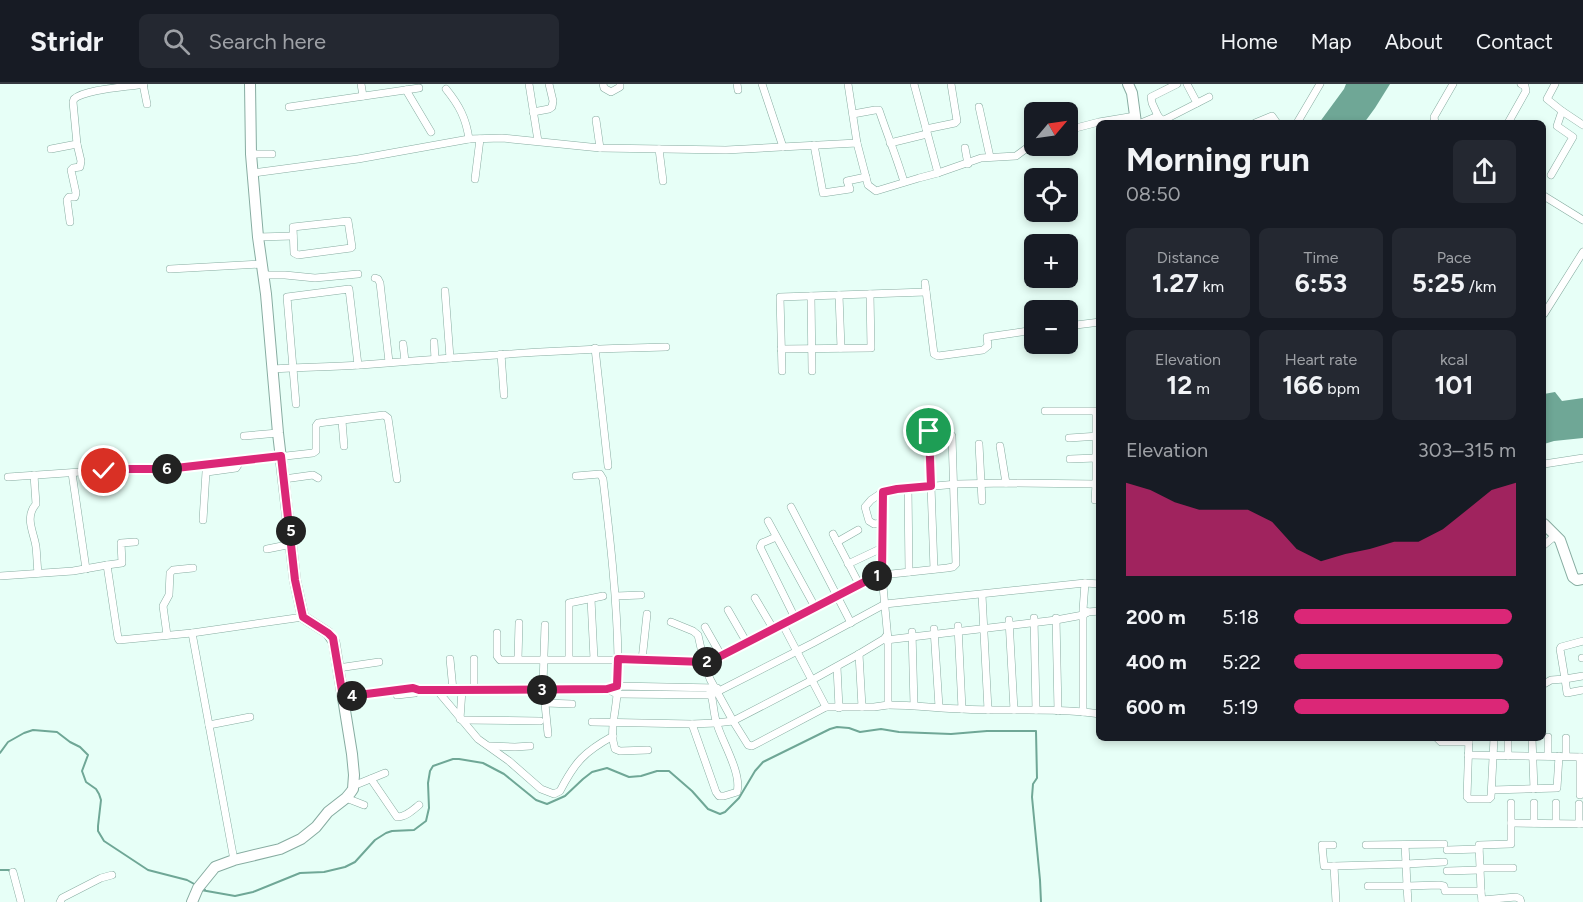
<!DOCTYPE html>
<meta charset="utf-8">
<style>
:root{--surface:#171b24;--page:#242831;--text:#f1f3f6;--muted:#9ea1a6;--line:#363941;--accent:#db2777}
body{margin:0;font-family:Figtree,sans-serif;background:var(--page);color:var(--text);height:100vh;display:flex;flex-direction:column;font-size:22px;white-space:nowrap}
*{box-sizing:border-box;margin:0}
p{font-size:20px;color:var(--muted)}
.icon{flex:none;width:33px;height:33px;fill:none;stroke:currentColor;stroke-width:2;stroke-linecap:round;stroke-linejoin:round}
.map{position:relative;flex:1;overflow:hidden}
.sheet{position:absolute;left:1096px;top:36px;width:450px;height:621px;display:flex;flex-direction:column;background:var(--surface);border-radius:9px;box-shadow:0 3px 9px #0003}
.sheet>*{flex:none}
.needle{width:39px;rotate:61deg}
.fabs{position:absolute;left:1024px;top:18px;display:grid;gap:12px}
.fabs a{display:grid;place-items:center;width:54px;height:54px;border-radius:9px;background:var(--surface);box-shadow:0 3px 9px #0003;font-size:30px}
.pin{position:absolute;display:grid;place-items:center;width:51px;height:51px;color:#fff;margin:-26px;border:3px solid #fff;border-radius:50%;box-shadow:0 2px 6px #0007}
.km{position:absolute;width:30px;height:30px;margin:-15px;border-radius:50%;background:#222;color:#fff;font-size:16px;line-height:30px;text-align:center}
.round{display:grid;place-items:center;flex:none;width:63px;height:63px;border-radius:9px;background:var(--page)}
.summary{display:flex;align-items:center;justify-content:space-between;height:102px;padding:0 30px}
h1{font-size:33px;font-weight:700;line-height:45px}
.stats{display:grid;grid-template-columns:repeat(3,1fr);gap:9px;height:102px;padding:6px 30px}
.stats div{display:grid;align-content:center;border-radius:9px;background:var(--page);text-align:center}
.stats b{font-size:26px;font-weight:700}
.stats small{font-size:16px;font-weight:400}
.stats p{font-size:16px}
.chart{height:168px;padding:12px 30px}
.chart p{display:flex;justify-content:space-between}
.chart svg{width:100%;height:108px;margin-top:6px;fill:var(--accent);opacity:.7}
ul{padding:0 30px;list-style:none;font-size:20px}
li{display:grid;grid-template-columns:96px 72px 1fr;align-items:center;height:45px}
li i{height:15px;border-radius:8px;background:var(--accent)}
header{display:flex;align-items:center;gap:36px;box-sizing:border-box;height:84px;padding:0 30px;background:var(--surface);border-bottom:2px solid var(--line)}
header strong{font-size:28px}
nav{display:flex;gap:33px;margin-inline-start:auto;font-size:21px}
.search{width:420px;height:54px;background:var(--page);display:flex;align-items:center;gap:15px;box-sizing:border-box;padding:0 21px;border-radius:9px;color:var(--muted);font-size:22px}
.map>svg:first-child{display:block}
.water{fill:#6fa796}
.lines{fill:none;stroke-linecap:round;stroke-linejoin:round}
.stream{stroke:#6fa796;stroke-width:2}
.street-casing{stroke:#87aca1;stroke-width:8}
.secondary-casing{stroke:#87aca1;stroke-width:12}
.street{stroke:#fff;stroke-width:7}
.secondary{stroke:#fff;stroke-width:10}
.route-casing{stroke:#fff;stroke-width:12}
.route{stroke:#db2777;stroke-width:8}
</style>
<header>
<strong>Stridr</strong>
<div class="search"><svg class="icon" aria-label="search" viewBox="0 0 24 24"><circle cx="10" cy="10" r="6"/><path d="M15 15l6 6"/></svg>Search here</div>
<nav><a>Home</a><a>Map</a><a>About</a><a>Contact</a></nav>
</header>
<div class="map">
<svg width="1583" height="818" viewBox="0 0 1583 818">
<rect width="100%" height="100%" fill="#e7fff7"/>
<g class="water">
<path d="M1346,0h44l-15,24 -11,15h-45l25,-34z"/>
<path d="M1555,308l7,9 21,-3v40l-29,3 -10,3v-50z"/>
</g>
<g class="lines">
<g class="stream">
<path d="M0,669l8,-11 16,-9 9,-3 24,2 13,10 10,5 8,8 -6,16 4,11 10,7 3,5 2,6 -3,26v5l6,10 44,29 39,10 9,5"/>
<path d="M0,786h9l1,2"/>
<path d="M201,804l4,2h-4l34,6 18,-4 47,-19 24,-1 21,-5 10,-5 20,-22 11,-7 6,-2 22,-1 12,-9 3,-13 -1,-25 2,-12 3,-5 20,-7h6l24,4 21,11 32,26 11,4 18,-8 18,-17 9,-7 15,-4 22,9 12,-1 16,-5h12l23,20 16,18 12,5 5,-2 14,-14 16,-27 8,-9 67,-33 7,-2 12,1 11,4 21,-3 18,3 52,2 36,-3h49l1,47 -4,6 -1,13 8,83 1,22"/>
</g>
<defs>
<g id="street">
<path d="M143,0l4,20"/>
<path d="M361,0l2,12"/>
<path d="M529,0l9,57"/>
<path d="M603,0l1,4 7,4 9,-5v-3"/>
<path d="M737,0l1,6"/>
<path d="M762,0l21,63"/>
<path d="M848,0l9,59"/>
<path d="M914,0l24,89"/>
<path d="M1187,0l10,19"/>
<path d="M446,5c13,16 20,29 23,50"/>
<path d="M406,6l25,42"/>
<path d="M289,23l130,-19"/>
<path d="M979,23l11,50"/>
<path d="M1562,27l21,14"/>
<path d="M533,28l16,-3 3,-2 1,-6 -4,-17"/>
<path d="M853,30l22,-4h4c8,24 18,48 25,72"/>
<path d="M1158,32l-6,-13 -1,-6 26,-13"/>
<path d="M596,36l4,28"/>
<path d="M1141,39l17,-7 3,3 3,1 45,-23"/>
<path d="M1255,39l17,-7 5,7"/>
<path d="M1297,39l23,-39"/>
<path d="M1435,39l-1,-6 19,-33"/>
<path d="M1508,39l18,-32 -1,-5 -4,-2"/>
<path d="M926,45l29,-6 2,-2 -6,-37"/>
<path d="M1068,46l31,-8 36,-6"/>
<path d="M890,59l37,-9"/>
<path d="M814,61l9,48 27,-4 -3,-8 19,-4"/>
<path d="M965,64l3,16"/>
<path d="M51,65l26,-5 -4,-42 1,-3c11,-10 54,-12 70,-15"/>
<path d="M659,65l4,32"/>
<path d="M251,70h21"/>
<path d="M253,89l105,-14 111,-20 33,-1 98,10 126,2 131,-7 11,42 8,6 43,-13 19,-5 43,-15 35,-2 19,-14"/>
<path d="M1551,91l22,-38 -16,-11 5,-15 -15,-12 8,-15"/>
<path d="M475,95l5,-40"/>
<path d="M1544,112l39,24"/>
<path d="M348,137l4,26 -1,1 -53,7 -4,-2 -1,-26z"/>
<path d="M70,138l-3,-22 2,-3h6l1,-4 -5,-23 2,-2 7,-1 1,-6 -4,-17"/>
<path d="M258,153l35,-1"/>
<path d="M170,185l92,-5"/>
<path d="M263,191h22l30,3 43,-4"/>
<path d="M375,194l3,1 2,4 9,79"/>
<path d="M925,199l9,71 4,2 45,-6 5,-4 -1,-9 48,-7"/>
<path d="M445,207l5,67"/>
<path d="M839,211l2,53"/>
<path d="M811,212l1,75"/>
<path d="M1544,230l39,-62"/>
<path d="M1068,242l32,-4"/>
<path d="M434,258l1,17"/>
<path d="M403,260l2,17"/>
<path d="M595,264l13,118"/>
<path d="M781,265l90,-1 -1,-54"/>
<path d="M501,270l3,41"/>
<path d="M273,285c29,-2 58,-2 87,-4 102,-8 203,-16 306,-18"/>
<path d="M782,287l-2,-74 146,-5"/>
<path d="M296,320l-9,-107 62,-8 9,76"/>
<path d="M1045,327h51v73h4"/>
<path d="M342,337l2,25"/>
<path d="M929,347l5,138"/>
<path d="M244,352l34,-3"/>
<path d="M1069,354l30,-2"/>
<path d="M979,360l3,57"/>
<path d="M1000,362l6,37"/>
<path d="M1070,375l26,-1"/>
<path d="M1544,380l39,-6"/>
<path d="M205,384l2,4 29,-4 4,-6"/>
<path d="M72,389l14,96"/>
<path d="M34,391l2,29c-12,14 -2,28 0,43 1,9 1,17 2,26"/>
<path d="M576,392l24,-2 3,5c7,59 14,119 15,179 1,12 0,24 -1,36 -1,18 -8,38 -2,55l5,2 28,-1"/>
<path d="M8,393l116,-8h43l146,-16 3,-2v-25l2,-3 66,-8 4,3 9,61"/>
<path d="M284,395l29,-4 5,3"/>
<path d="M908,403l1,85"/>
<path d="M791,423l60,116"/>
<path d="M203,436l3,-48"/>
<path d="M768,437l47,86"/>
<path d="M882,439l-8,1 -5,-3 -4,-14 6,-7 12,-8"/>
<path d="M833,450l26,50"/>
<path d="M776,453l-14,6 -2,4 35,71"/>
<path d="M837,458l21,-12"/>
<path d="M1544,461l12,-10"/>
<path d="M267,465l25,-5"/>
<path d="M848,480l34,-16"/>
<path d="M107,481l15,-2 -1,-20 14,-1"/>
<path d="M0,492l73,-5 34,-6 11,73 1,2 73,-7 111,-16"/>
<path d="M982,511l6,115"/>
<path d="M616,512l25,-1"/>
<path d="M755,514l19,32"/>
<path d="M591,515l3,60"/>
<path d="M728,526l19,33"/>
<path d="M1084,527l4,1 12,-1"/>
<path d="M1034,534l2,92"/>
<path d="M1056,534l2,93"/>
<path d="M1009,536l5,90"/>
<path d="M671,538l22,9 5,4 6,27 6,17 23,42 15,24 4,1 74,-39h48l14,-2v-65l-6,-65 65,-7 6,-1 3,-3 -4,-128"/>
<path d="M545,541l-2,59 5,50"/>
<path d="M783,541l43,82"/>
<path d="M958,542l4,83"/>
<path d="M705,543l17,30 150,-79 10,-3 1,-83 8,-2 66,-6 49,-1 90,1 -1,16"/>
<path d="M934,545l5,78"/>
<path d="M912,548l2,73"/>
<path d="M192,549l42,227"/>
<path d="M497,549v23l3,4h142l62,2 18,-5"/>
<path d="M167,551l-4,-29 6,-11 1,-22 3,-3 20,-2"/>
<path d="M886,556l170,-20 27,-5 5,-3"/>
<path d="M859,570l3,53"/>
<path d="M1582,574h1"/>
<path d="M450,575l3,31"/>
<path d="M518,575l1,-36"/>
<path d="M569,575v-56l34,-7"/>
<path d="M642,576l5,-46"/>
<path d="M837,583l2,41"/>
<path d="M338,584l41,-6"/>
<path d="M1583,592l-18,3 2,14 16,-3"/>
<path d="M1544,600l7,-4 14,-1 -5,-30 1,-2 22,-6"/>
<path d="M436,605l42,50 31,22 32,28 13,5 6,-3c15,-29 24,-39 53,-55"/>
<path d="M607,605l10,5 94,1 102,-52 72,-39 200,-21 15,1"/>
<path d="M474,606v-31"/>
<path d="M397,611l18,-2 4,-3"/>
<path d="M343,613l70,-9 6,2 188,-1 10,-3 100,2"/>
<path d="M546,619l26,1"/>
<path d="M888,621c25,0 49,3 74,4 45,3 92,-2 138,5"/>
<path d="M1083,628v-102l2,-27"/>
<path d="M460,635l2,-29"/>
<path d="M462,636l78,1"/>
<path d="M592,638l100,2 24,-1 17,-2 79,-41 47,-26 25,-15 3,-4"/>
<path d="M692,640l24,68 3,4h5l13,-4c5,-19 -15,-50 -20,-68 -4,-11 -3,-22 -7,-33"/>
<path d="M209,641l41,-8"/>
<path d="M1437,654l4,4h28"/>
<path d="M1469,654l-2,59 2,2h20l2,-2 3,-59"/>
<path d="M1532,654l2,51"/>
<path d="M490,662l25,1 15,-1"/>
<path d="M1468,671l115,2"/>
<path d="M1508,672v-18"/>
<path d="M1548,672v-19"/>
<path d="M1566,672v-18"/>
<path d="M1580,673v38"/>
<path d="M371,695l26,38c9,0 16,-7 22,-12"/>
<path d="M353,702l32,-13"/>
<path d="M1492,706l65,-2 2,-32"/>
<path d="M346,714l18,7"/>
<path d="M1534,719v20"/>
<path d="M1556,719v20"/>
<path d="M1511,739l72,1"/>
<path d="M1579,740v-20"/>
<path d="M1333,761h-11l2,21h10"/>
<path d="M1366,761l78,-1"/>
<path d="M1405,761l1,19 38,-2"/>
<path d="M1447,766l32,-1"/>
<path d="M1480,784h33"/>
<path d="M1447,787l33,-1"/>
<path d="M13,788l8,30"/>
<path d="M1481,807l-2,-46 32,-1v-41"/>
<path d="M1482,816l34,-3 4,2 1,3"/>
<path d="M60,818l2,-4 39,-20 11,-3"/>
<path d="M1336,818l-2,-36 72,-2 1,22h-39"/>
<path d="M1408,818l-1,-16 32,-1 5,1 1,5h36l1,11"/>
</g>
<g id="secondary">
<path d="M1128,0l4,9 4,30"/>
<path d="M1544,440l16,16 13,37 4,3 6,-1"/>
<path d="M192,818l6,-14 17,-21 19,-7 46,-11 21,-10 15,-12 12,-15 18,-14 5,-6 2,-3 1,-14 -2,-21 -18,-112 -6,-9 -25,-16 -8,-37 -17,-147 -12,-139 -8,-57 -7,-83 -1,-70"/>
</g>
</defs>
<use href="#street" class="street-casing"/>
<use href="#secondary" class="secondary-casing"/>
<use href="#street" class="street"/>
<use href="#secondary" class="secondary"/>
</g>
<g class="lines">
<defs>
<path id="route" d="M104,387l20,-2h43l114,-13 14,124 8,37 25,16 5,5 10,59 70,-9 6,2h34l154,-1 10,-3 1,-27 86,3 9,-2 159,-82 10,-3 1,-83 14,-3 34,-3 -2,-55"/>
</defs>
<use href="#route" class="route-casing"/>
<use href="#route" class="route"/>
</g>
</svg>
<div class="fabs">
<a><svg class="needle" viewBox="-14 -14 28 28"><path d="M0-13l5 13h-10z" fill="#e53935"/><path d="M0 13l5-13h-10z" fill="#9ea1a6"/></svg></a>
<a><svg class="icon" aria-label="locate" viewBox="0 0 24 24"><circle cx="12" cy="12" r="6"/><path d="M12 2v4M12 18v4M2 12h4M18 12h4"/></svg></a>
<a>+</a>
<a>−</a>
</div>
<div class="pin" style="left:929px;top:347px;background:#1e9e55"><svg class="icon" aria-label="arrive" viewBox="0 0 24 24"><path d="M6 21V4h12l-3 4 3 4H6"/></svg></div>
<div class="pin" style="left:104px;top:387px;background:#d93025"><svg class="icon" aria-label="check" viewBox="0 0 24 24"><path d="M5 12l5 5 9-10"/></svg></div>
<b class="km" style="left:877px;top:492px">1</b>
<b class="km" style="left:707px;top:578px">2</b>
<b class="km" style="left:542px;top:606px">3</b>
<b class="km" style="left:352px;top:612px">4</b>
<b class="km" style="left:291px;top:447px">5</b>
<b class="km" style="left:167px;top:385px">6</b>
<section class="sheet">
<div class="summary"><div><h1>Morning run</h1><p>08:50</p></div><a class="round"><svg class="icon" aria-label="share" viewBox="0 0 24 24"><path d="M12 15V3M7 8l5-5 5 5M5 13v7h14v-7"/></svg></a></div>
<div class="stats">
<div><p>Distance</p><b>1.27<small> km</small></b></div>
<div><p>Time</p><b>6:53</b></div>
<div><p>Pace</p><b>5:25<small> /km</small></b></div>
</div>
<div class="stats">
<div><p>Elevation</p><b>12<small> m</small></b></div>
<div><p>Heart rate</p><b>166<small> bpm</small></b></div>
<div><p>kcal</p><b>101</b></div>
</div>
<div class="chart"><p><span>Elevation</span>303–315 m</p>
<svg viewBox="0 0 160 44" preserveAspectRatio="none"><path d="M0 44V6L10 9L20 14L30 17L40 17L50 17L60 22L70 33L80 38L90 35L100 33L110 30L120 30L130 25L140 17L150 9L160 6V44z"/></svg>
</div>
<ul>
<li><b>200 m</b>5:18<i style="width:98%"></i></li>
<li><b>400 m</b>5:22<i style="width:94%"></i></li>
<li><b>600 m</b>5:19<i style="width:97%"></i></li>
</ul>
</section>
</div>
